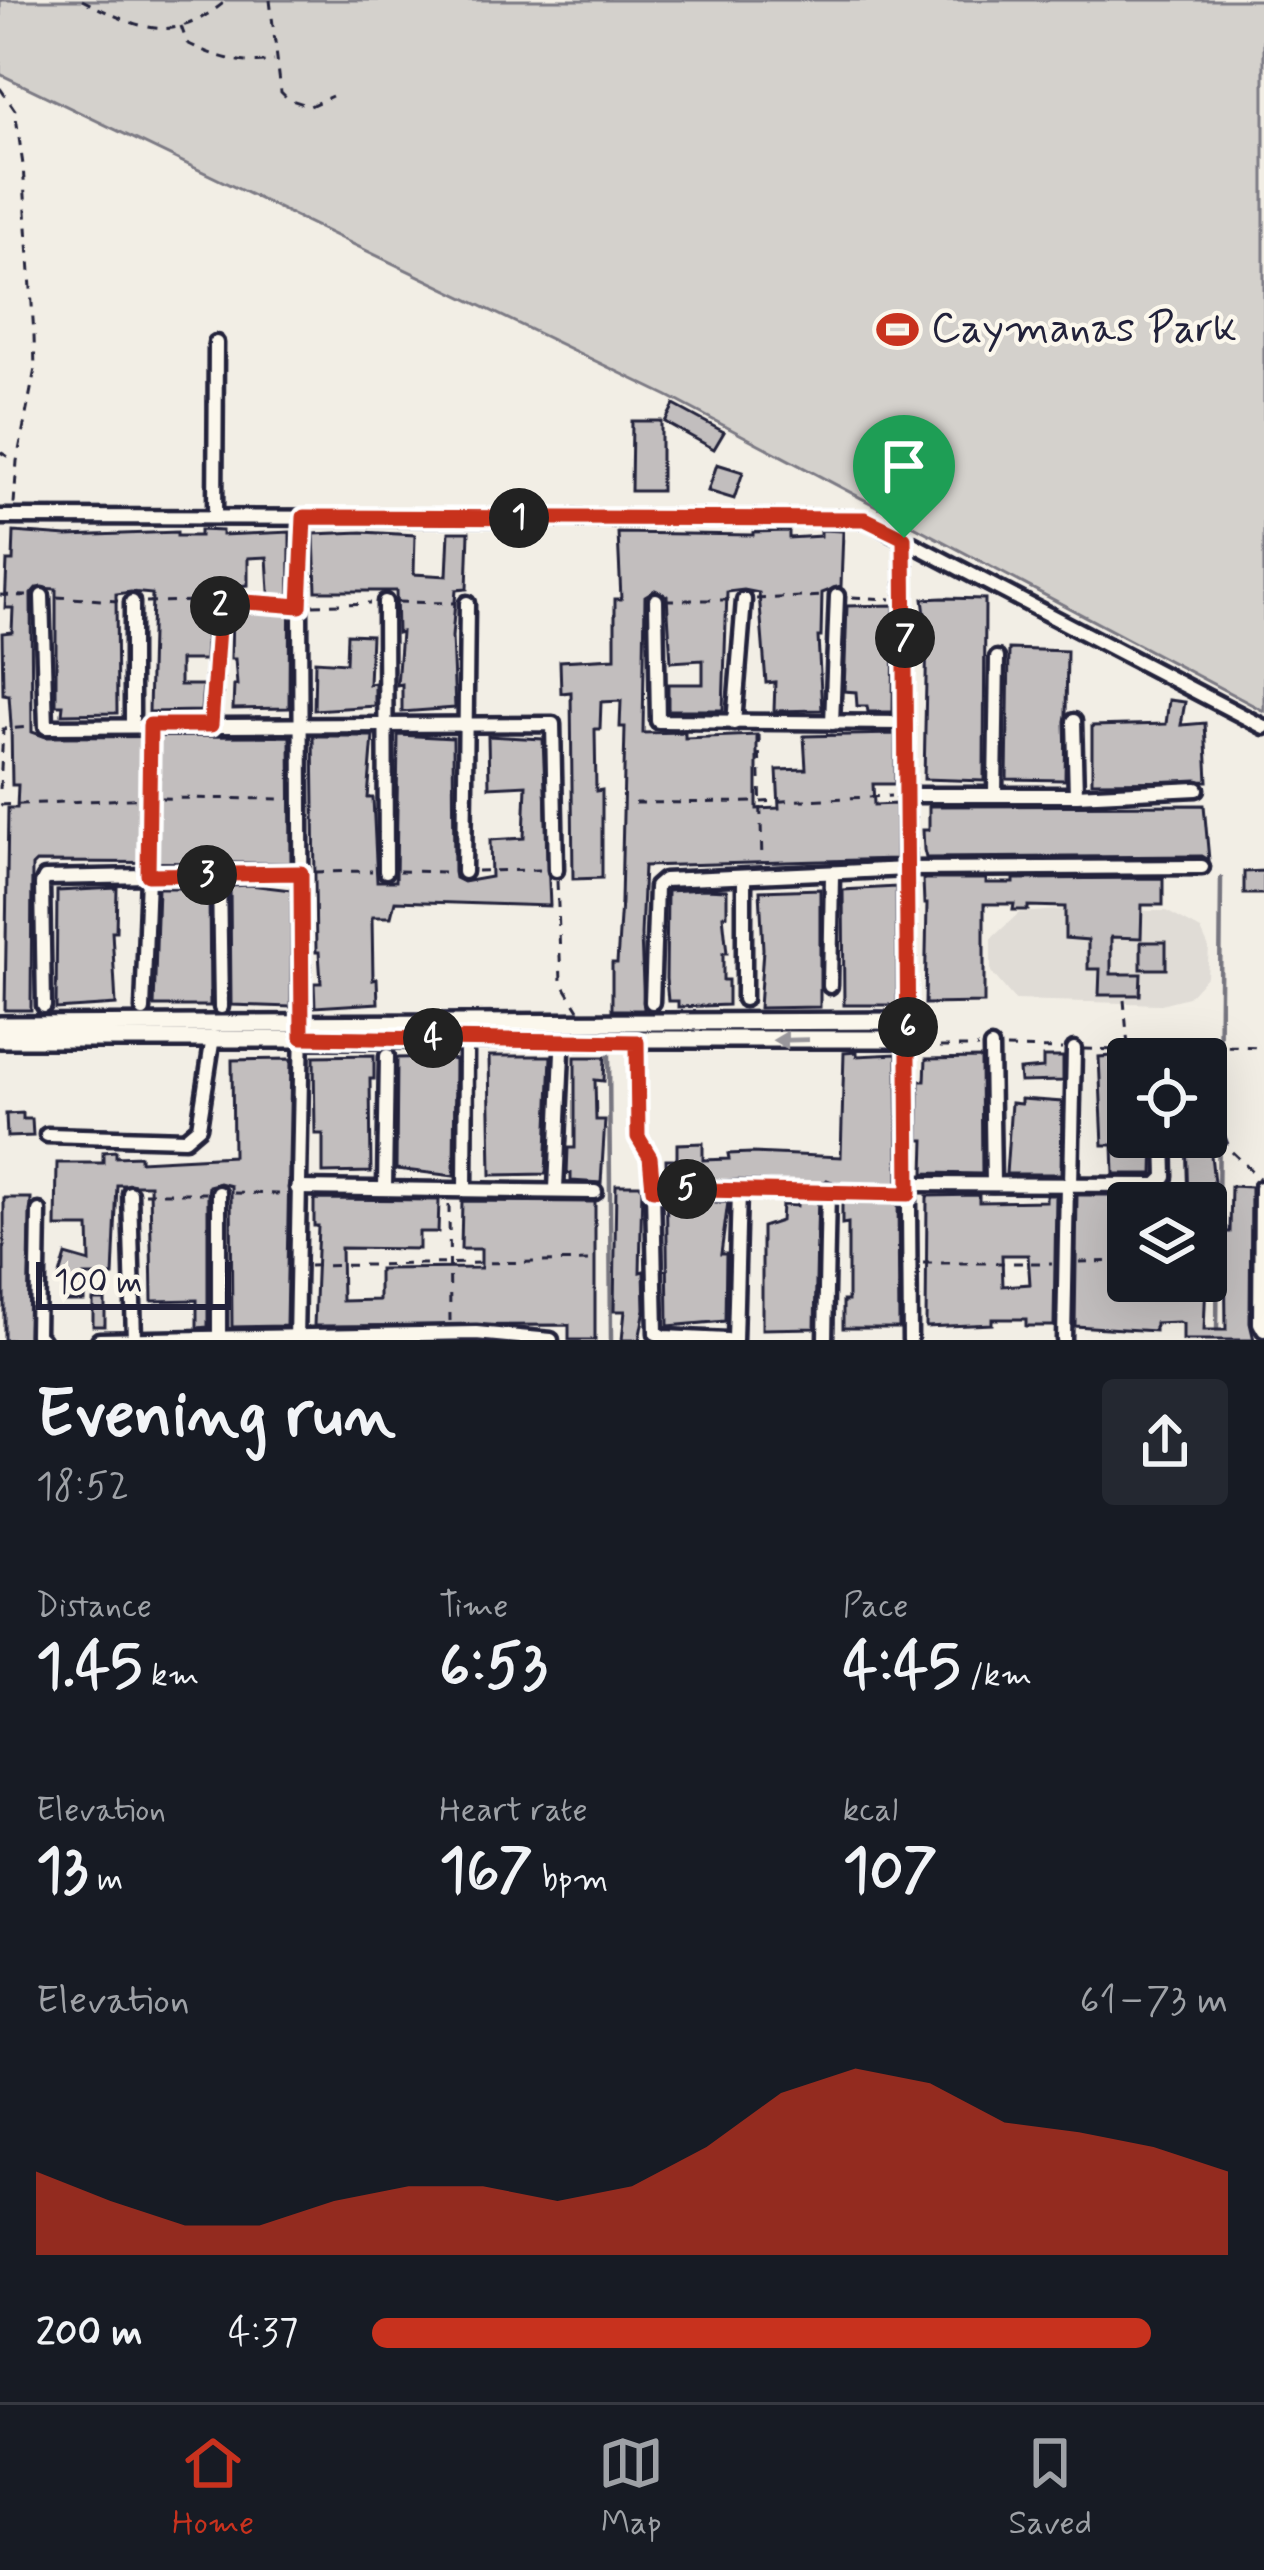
<!DOCTYPE html>
<meta charset="utf-8">
<style>
:root{--surface:#171b24;--page:#242831;--text:#f1f3f6;--muted:#9ea1a6;--line:#363941;--accent:#c8321e}
body{margin:0;font-family:Mynerve,sans-serif;background:var(--page);color:var(--text);height:100vh;display:flex;flex-direction:column;font-size:45px;white-space:nowrap}
*{box-sizing:border-box;margin:0}
p{font-size:39px;color:var(--muted)}
.icon{flex:none;width:66px;height:66px;fill:none;stroke:currentColor;stroke-width:2;stroke-linecap:round;stroke-linejoin:round}
.map{position:relative;height:1340px;overflow:hidden}
.drawer{display:flex;flex-direction:column;background:var(--surface);flex:1}
.drawer>*{flex:none}
.tools{position:absolute;left:1107px;top:1038px;display:grid;gap:24px}
.tools a{display:grid;place-items:center;width:120px;height:120px;border-radius:12px;background:var(--surface);box-shadow:0 12px 48px #0002;font-size:60px}
.scale{position:absolute;left:36px;bottom:30px;width:195px;box-sizing:border-box;padding-left:12px;border:6px solid #22223b;border-top:0;font-size:33px;line-height:42px;white-space:nowrap;color:#22223b;-webkit-text-stroke:9px #fbf7ec;paint-order:stroke}
.pin{position:absolute;display:grid;place-items:center;width:102px;height:102px;color:#fff;margin:-123px -51px;border-radius:50% 50% 50% 0;rotate:-45deg;box-shadow:0 0 12px #0007}
.pin .icon{rotate:45deg}
.km{position:absolute;width:60px;height:60px;margin:-30px;border-radius:50%;background:#222;color:#fff;font-size:33px;line-height:60px;text-align:center}
.round{display:grid;place-items:center;flex:none;width:126px;height:126px;border-radius:12px;background:var(--page)}
.head{display:flex;align-items:center;justify-content:space-between;height:204px;padding:0 36px}
h1{font-size:66px;font-weight:800;line-height:90px}
.metrics{display:grid;grid-template-columns:repeat(3,1fr);gap:18px;height:204px;padding:12px 36px}
.metrics div{display:grid;align-content:center}
.metrics b{font-size:60px;font-weight:800}
.metrics small{font-size:33px;font-weight:400}
.metrics p{font-size:33px}
.chart{height:336px;padding:24px 36px}
.chart p{display:flex;justify-content:space-between}
.chart svg{width:100%;height:216px;margin-top:12px;fill:var(--accent);opacity:.7}
ul{padding:0 36px;list-style:none;font-size:39px}
li{display:grid;grid-template-columns:192px 144px 1fr;align-items:center;height:90px}
li i{height:30px;border-radius:15px;background:var(--accent)}
.tabs{display:flex;justify-content:space-around;align-items:center;height:168px;border-top:3px solid var(--line);background:var(--surface);font-size:33px;color:var(--muted)}
.tabs a{display:grid;justify-items:center;gap:6px}
.tabs .selected{color:var(--accent)}
.map>svg:first-child{display:block}
.built{fill:#e0dcd6}
.green{fill:#d4d1cc;stroke:#7b7a84;stroke-width:3}
.lines{fill:none;stroke-linecap:round;stroke-linejoin:round}
.stream{stroke:#76747f;stroke-width:4.5}
.building{fill:#c2bebe;stroke:#22223b;stroke-width:3;fill-rule:evenodd}
.minor-casing{stroke:#22223b;stroke-width:21}
.tertiary-casing{stroke:#22223b;stroke-width:24}
.path{stroke:#22223b;stroke-width:3;stroke-dasharray:9 9;stroke-linecap:butt}
.minor{stroke:#fbf7ec;stroke-width:12}
.tertiary{stroke:#fbf7ec;stroke-width:15}
.oneway{fill:#99979c}
.route-casing{stroke:#fff;stroke-width:24}
.route{stroke:#c8321e;stroke-width:15}
.labels{text-anchor:middle;dominant-baseline:central;stroke-width:9;stroke-linejoin:round;paint-order:stroke}
.poi-label{font-size:42px;fill:#22223b;stroke:#fbf7ec;text-anchor:start}
</style>
<div class="map">
<svg width="1264" height="1340" viewBox="0 0 1264 1340">
<rect width="100%" height="100%" fill="#f2eee5"/>
<filter id="ink" filterUnits="userSpaceOnUse"><feTurbulence type="fractalNoise" baseFrequency=".00833" numOctaves="2"/><feDisplacementMap in="SourceGraphic" scale="24" xChannelSelector="R" yChannelSelector="G"/><feConvolveMatrix kernelMatrix="1 2 1 2 8 2 1 2 1" color-interpolation-filters="sRGB"/></filter>
<g filter="url(#ink)">
<path class="built" d="M1059,910l107,1 35,19 8,18 -2,28 -19,21 -27,7 -146,-4 -24,-28v-33l28,-26z"/>
<path class="green" d="M0,0h1264v711l-596,-315 -668,-322z"/>
<g class="lines">
<g class="stream">
<path d="M609,1053l2,287"/>
<path d="M1217,1334l4,-456"/>
</g>
</g>
<g class="building">
<path d="M674,405l50,27 -10,17 -49,-27z"/>
<path d="M632,421h29v70h-30z"/>
<path d="M717,464l26,8 -9,27 -26,-8z"/>
<path d="M200,530l22,1v4l68,-3 -1,176 -56,1 1,-24h3l-2,-26h-4l1,-50 38,-1 -3,-51 -19,1v27l-39,3 -4,72h-25v25h23l-2,26 -52,1 3,-118 -21,-2 -15,2 1,119 -55,1 1,-9h-7v-116l-20,-1 -5,6 1,138 14,5 244,-1 1,127 -255,-1 -4,4 -1,144h-26l3,-202h9l1,-23h-6l-1,-60 -2,-30 -6,-1 -1,-61 10,-1 1,-24h-8l2,-47h6l1,-29 53,4 110,-4v4h23z"/>
<path d="M821,530l22,1 -2,55 -19,7 -1,44h-3l4,73 -48,1 1,-29 -9,1 -7,-90 -15,-3 -17,2 -4,118h-55v-26h35v-24l-32,2 -4,-66 -12,-6 -10,6 -2,137 42,-1v6l72,-3v74l22,-1 -2,-38 29,-1 -2,-33 91,-2v50h-22l1,21 22,-1v55l-252,7 -3,69 3,75h-32v-47h5l4,-61 4,-175h-5l1,-26 -20,1 -1,27h-5l1,62 6,-1v88l-29,1 -2,-187 -10,1 -1,-32 55,-3v-59h6l-3,-66 135,2v-3l36,-1v7l32,-2z"/>
<path d="M362,532l53,3 -1,39 33,2 2,-44h20l-2,57 -11,1 -4,47 3,71 -53,4v-28l-5,1 4,-53 -4,1 -1,-42h-80l-2,-57z"/>
<path d="M943,598l42,1 -1,182 -60,-2 3,-149 -4,-31z"/>
<path d="M894,605l-1,107h-25l-1,-6h-10l-1,-14 -12,-1 3,-85z"/>
<path d="M347,634l24,1 -2,49 6,-1v23l-61,4 1,-49 31,2z"/>
<path d="M1009,649l58,2 -2,129 -58,-1z"/>
<path d="M1169,700l16,2 -4,23 24,-2 3,58 -116,1v-56l74,-2z"/>
<path d="M398,735l55,3 1,134 1,6 8,4 28,-5 -1,-37 34,-2 2,-53 -37,2 -1,-51 55,3 7,167 -155,-5 -4,16h-19l1,63 4,-1 1,24 -63,4 -1,-24h7l-2,-31h-3l-3,-216h60l-5,62h5l4,83h19z"/>
<path d="M1204,805l5,55 -7,-4 -276,2 -2,-8 -1,-20h6v-24z"/>
<path d="M1264,871v23h-20v-22z"/>
<path d="M1163,878v27h-21l-1,33 -30,-1v37h30l-1,21h-41l1,-26h-12v-29l-23,-2v-31l-37,-1v4h-15l1,-6h-30v99l-59,1 2,-100h-3l-1,-25h63v4h28v-4z"/>
<path d="M250,885l41,5v117l-60,-2 -1,-119z"/>
<path d="M896,887l1,118h-53l-1,-115z"/>
<path d="M117,888l-1,43h-4l4,74 -60,4 1,-118z"/>
<path d="M158,888h51l1,118h-56z"/>
<path d="M704,889l23,1v25h-4l4,38h-4v27h5v25l-50,2v-6h-10l-2,-22 1,-88z"/>
<path d="M820,889v118l-61,1 4,-59 -3,-58z"/>
<rect x="1141" y="942" width="25" height="27"/>
<path d="M857,1052v4l40,-2 2,274h-56v-27h5v-78l-6,1v-38l-15,-6 -9,10 -3,138 -53,1v-102l19,-6 1,-16 15,1 1,-23 -60,-3 -22,1v21h12l-7,52h5l-1,67 -57,5 -2,-167h11v-15l26,-1v17l26,-1 -1,-5 24,-1 89,4 3,-104z"/>
<path d="M374,1055v24h-4l1,93 -48,1v-39h-8l-1,-78z"/>
<path d="M1128,1055v82h26l-1,37h-39l-1,-29h-10l-4,-88z"/>
<path d="M489,1056h62l-5,118 -55,1z"/>
<path d="M443,1057l12,3 -1,116 -58,-7 1,-111z"/>
<path d="M575,1057h30l-1,24 -9,-1 1,40h9l-4,63 -30,-2v-8l-4,1 1,-26h7z"/>
<path d="M1043,1057h20v24l-43,1 -1,-12 24,-2z"/>
<path d="M981,1058l1,116 -58,-1 1,-33h-6v-59h6l1,-22z"/>
<path d="M291,1059l-5,267 -54,1 -1,-141 -11,-3 -11,3 -1,7v134l-11,1v-28l-45,1 -2,-116h-33l-4,91h-29v25h-22v-18l-4,-1 8,-27 24,7 -1,-35h-33l1,-64h46v-11l13,-1v6l24,-1v5l93,-5 -1,-96z"/>
<path d="M1021,1099l41,3 -1,72h-55l5,-71 10,1z"/>
<path d="M23,1113v6h9l1,17 -26,1 -1,-23z"/>
<path d="M1186,1137h23l6,54h-11l1,12h-17z"/>
<path d="M616,1185h26l-2,87 4,-1 1,38 -6,31h-17l3,-29h-11z"/>
<path d="M1231,1186l20,1 -1,136 4,17h-71v-16l-4,-2 -24,1v8l-80,-5 2,-131h34l17,1v85h78l-2,49h22l-1,-98h5z"/>
<path d="M979,1195v7l67,-1v-6h10l-2,131h-28v-7h-34v5l-66,3 1,-131zM1002,1255h26l2,29 -27,2z"/>
<path d="M4,1198h27l-3,142h-24z"/>
<path d="M314,1199l125,1 -1,32h-19v17l-78,-1 1,53 37,-1v-31l102,-1v-19h-20l1,-48 133,1v138h-26v-15l-255,1 4,-100h-4z"/>
<rect x="93" y="1300" width="12" height="26"/>
</g>
<g class="lines">
<defs>
<g id="minor">
<path d="M0,517l865,2 399,208"/>
<path d="M215,517l1,-174"/>
<path d="M904,538l6,802"/>
<path d="M42,596l4,131 507,-3 3,146"/>
<path d="M656,600l2,121 247,2"/>
<path d="M385,602l1,269"/>
<path d="M1074,721l2,74"/>
<path d="M734,723l10,-123"/>
<path d="M832,723l5,-127"/>
<path d="M211,725l9,-125"/>
<path d="M132,726v-124"/>
<path d="M995,793l2,-135"/>
<path d="M906,795h170l121,-6"/>
<path d="M464,872l3,-269"/>
<path d="M219,875l2,132"/>
<path d="M830,986l2,-111"/>
<path d="M744,999v-121"/>
<path d="M652,1002l4,-115 8,-7 243,-11 295,-2"/>
<path d="M44,1006l-2,-122 3,-6 256,-5"/>
<path d="M143,1010l5,-134"/>
<path d="M991,1047l2,137"/>
<path d="M1164,1051v8"/>
<path d="M47,1135l138,4 14,-12 14,-90"/>
<path d="M909,1184l248,1 8,-8 -1,-40"/>
<path d="M1071,1184l3,-135"/>
<path d="M297,1188l298,4"/>
<path d="M385,1188l2,-132"/>
<path d="M1261,1188l-1,135 4,7"/>
<path d="M556,1189l6,-137"/>
<path d="M653,1189l3,144 8,4 63,3"/>
<path d="M465,1190l1,-138"/>
<path d="M130,1193l4,147"/>
<path d="M219,1193v147"/>
<path d="M39,1211l-2,124 5,5"/>
<path d="M99,1340l377,-7 75,7"/>
<path d="M296,1340l6,-316 -2,-418 4,-89"/>
<path d="M735,1340l4,-150"/>
<path d="M825,1340l3,-150"/>
<path d="M1064,1340l3,-156"/>
</g>
<g id="tertiary">
<path d="M0,1025l908,-4"/>
<path d="M0,1039h908"/>
</g>
</defs>
<use href="#minor" class="minor-casing"/>
<use href="#tertiary" class="tertiary-casing"/>
<g class="path">
<path d="M82,0c59,29 90,46 145,0"/>
<path d="M270,0l11,92 7,7 22,7 22,-10"/>
<path d="M181,26l6,17c28,14 56,23 87,18"/>
<path d="M0,88l15,22 8,55 11,170 1,34 -18,92 -3,43"/>
<path d="M0,452l14,8"/>
<path d="M0,595l28,1"/>
<path d="M56,597l62,4"/>
<path d="M852,597l39,2"/>
<path d="M756,599l69,-3"/>
<path d="M666,600h63"/>
<path d="M236,601l50,4"/>
<path d="M146,602l62,-1"/>
<path d="M397,602l57,1"/>
<path d="M313,605l57,-2"/>
<path d="M759,735l3,128"/>
<path d="M0,789l3,-60 28,-2"/>
<path d="M635,803l126,-1 130,-6"/>
<path d="M0,805l150,-7 138,1"/>
<path d="M148,861l2,-122"/>
<path d="M399,871l51,1"/>
<path d="M477,871l68,-1"/>
<path d="M315,872l57,-1"/>
<path d="M557,881l4,100 18,29"/>
<path d="M1124,1000l4,46"/>
<path d="M1222,1046l1,85 7,19 29,28"/>
<path d="M922,1047h56"/>
<path d="M1006,1048l56,1"/>
<path d="M1084,1049l68,2"/>
<path d="M1174,1050l48,-4 42,1"/>
<path d="M637,1055l1,82 12,20 3,22"/>
<path d="M665,1189l62,1"/>
<path d="M749,1190h68"/>
<path d="M839,1191l56,2"/>
<path d="M144,1193h62"/>
<path d="M234,1193l50,1"/>
<path d="M449,1205l1,116"/>
<path d="M1206,1260h3"/>
<path d="M1079,1262l49,-1"/>
<path d="M923,1263h129"/>
<path d="M309,1266l286,-5"/>
</g>
<use href="#minor" class="minor"/>
<use href="#tertiary" class="tertiary"/>
</g>
<defs><path id="oneway-solid" d="M-6-.8H1V-3.2L6.5 0L1 3.2V.8H-6Z" transform="scale(3)"/></defs>
<use class="oneway" href="#oneway-solid" transform="translate(791 1040) rotate(179)"/>
</g>
<g class="lines" filter="url(#ink)">
<defs>
<path id="route" d="M304,517l561,2 39,19 5,656 -256,-5 -3,-32 -12,-20 -1,-95 -335,-5 -1,-164 -153,2 2,-150h61l9,-125 80,6z"/>
</defs>
<use href="#route" class="route-casing"/>
<use href="#route" class="route"/>
</g>
<defs>
<symbol id="stadium-bare" viewBox="-9 -9 18 18"><path d="M0-5a6.5 5 0 1 0 0 10a6.5 5 0 1 0 0-10ZM-3.5-1.8h7v3.6h-7Z" fill="#c8321e" stroke="#fbf7ec" stroke-width="2.5" paint-order="stroke"/></symbol>
</defs>
<g fill-rule="evenodd">
<use href="#stadium-bare" x="868" y="300" width="59" height="59"/>
</g>
<g class="labels">
<g class="poi-label">
<text x="931" y="329">Caymanas Park</text>
</g>
</g>
</svg>
<div class="tools">
<a><svg class="icon" aria-label="locate" viewBox="0 0 24 24"><circle cx="12" cy="12" r="6"/><path d="M12 2v4M12 18v4M2 12h4M18 12h4"/></svg></a>
<a><svg class="icon" aria-label="layers" viewBox="0 0 24 24"><path d="M12 4l9 5-9 5-9-5zM3 14l9 5 9-5"/></svg></a>
</div>
<div class="scale">100 m</div>
<div class="pin" style="left:904px;top:538px;background:#1e9e55"><svg class="icon" aria-label="arrive" viewBox="0 0 24 24"><path d="M6 21V4h12l-3 4 3 4H6"/></svg></div>
<b class="km" style="left:519px;top:518px">1</b>
<b class="km" style="left:220px;top:606px">2</b>
<b class="km" style="left:207px;top:875px">3</b>
<b class="km" style="left:433px;top:1038px">4</b>
<b class="km" style="left:687px;top:1189px">5</b>
<b class="km" style="left:908px;top:1027px">6</b>
<b class="km" style="left:905px;top:638px">7</b>
</div>
<section class="drawer">
<div class="head"><div><h1>Evening run</h1><p>18:52</p></div><a class="round"><svg class="icon" aria-label="share" viewBox="0 0 24 24"><path d="M12 15V3M7 8l5-5 5 5M5 13v7h14v-7"/></svg></a></div>
<div class="metrics">
<div><p>Distance</p><b>1.45<small> km</small></b></div>
<div><p>Time</p><b>6:53</b></div>
<div><p>Pace</p><b>4:45<small> /km</small></b></div>
</div>
<div class="metrics">
<div><p>Elevation</p><b>13<small> m</small></b></div>
<div><p>Heart rate</p><b>167<small> bpm</small></b></div>
<div><p>kcal</p><b>107</b></div>
</div>
<div class="chart"><p><span>Elevation</span>61–73 m</p>
<svg viewBox="0 0 160 44" preserveAspectRatio="none"><path d="M0 44V27L10 33L20 38L30 38L40 33L50 30L60 30L70 33L80 30L90 22L100 11L110 6L120 9L130 17L140 19L150 22L160 27V44z"/></svg>
</div>
<ul>
<li><b>200 m</b>4:37<i style="width:91%"></i></li>
</ul>
</section>
<nav class="tabs">
<a class="selected"><svg class="icon" aria-label="home" viewBox="0 0 24 24"><path d="M3 11l9-7 9 7M6 9v11h12V9"/></svg>Home</a>
<a><svg class="icon" aria-label="map" viewBox="0 0 24 24"><path d="M3 6l6-2 6 2 6-2v14l-6 2-6-2-6 2zM9 4v14M15 6v14"/></svg>Map</a>
<a><svg class="icon" aria-label="saved" viewBox="0 0 24 24"><path d="M7 4h10v16l-5-4-5 4z"/></svg>Saved</a>
</nav>
